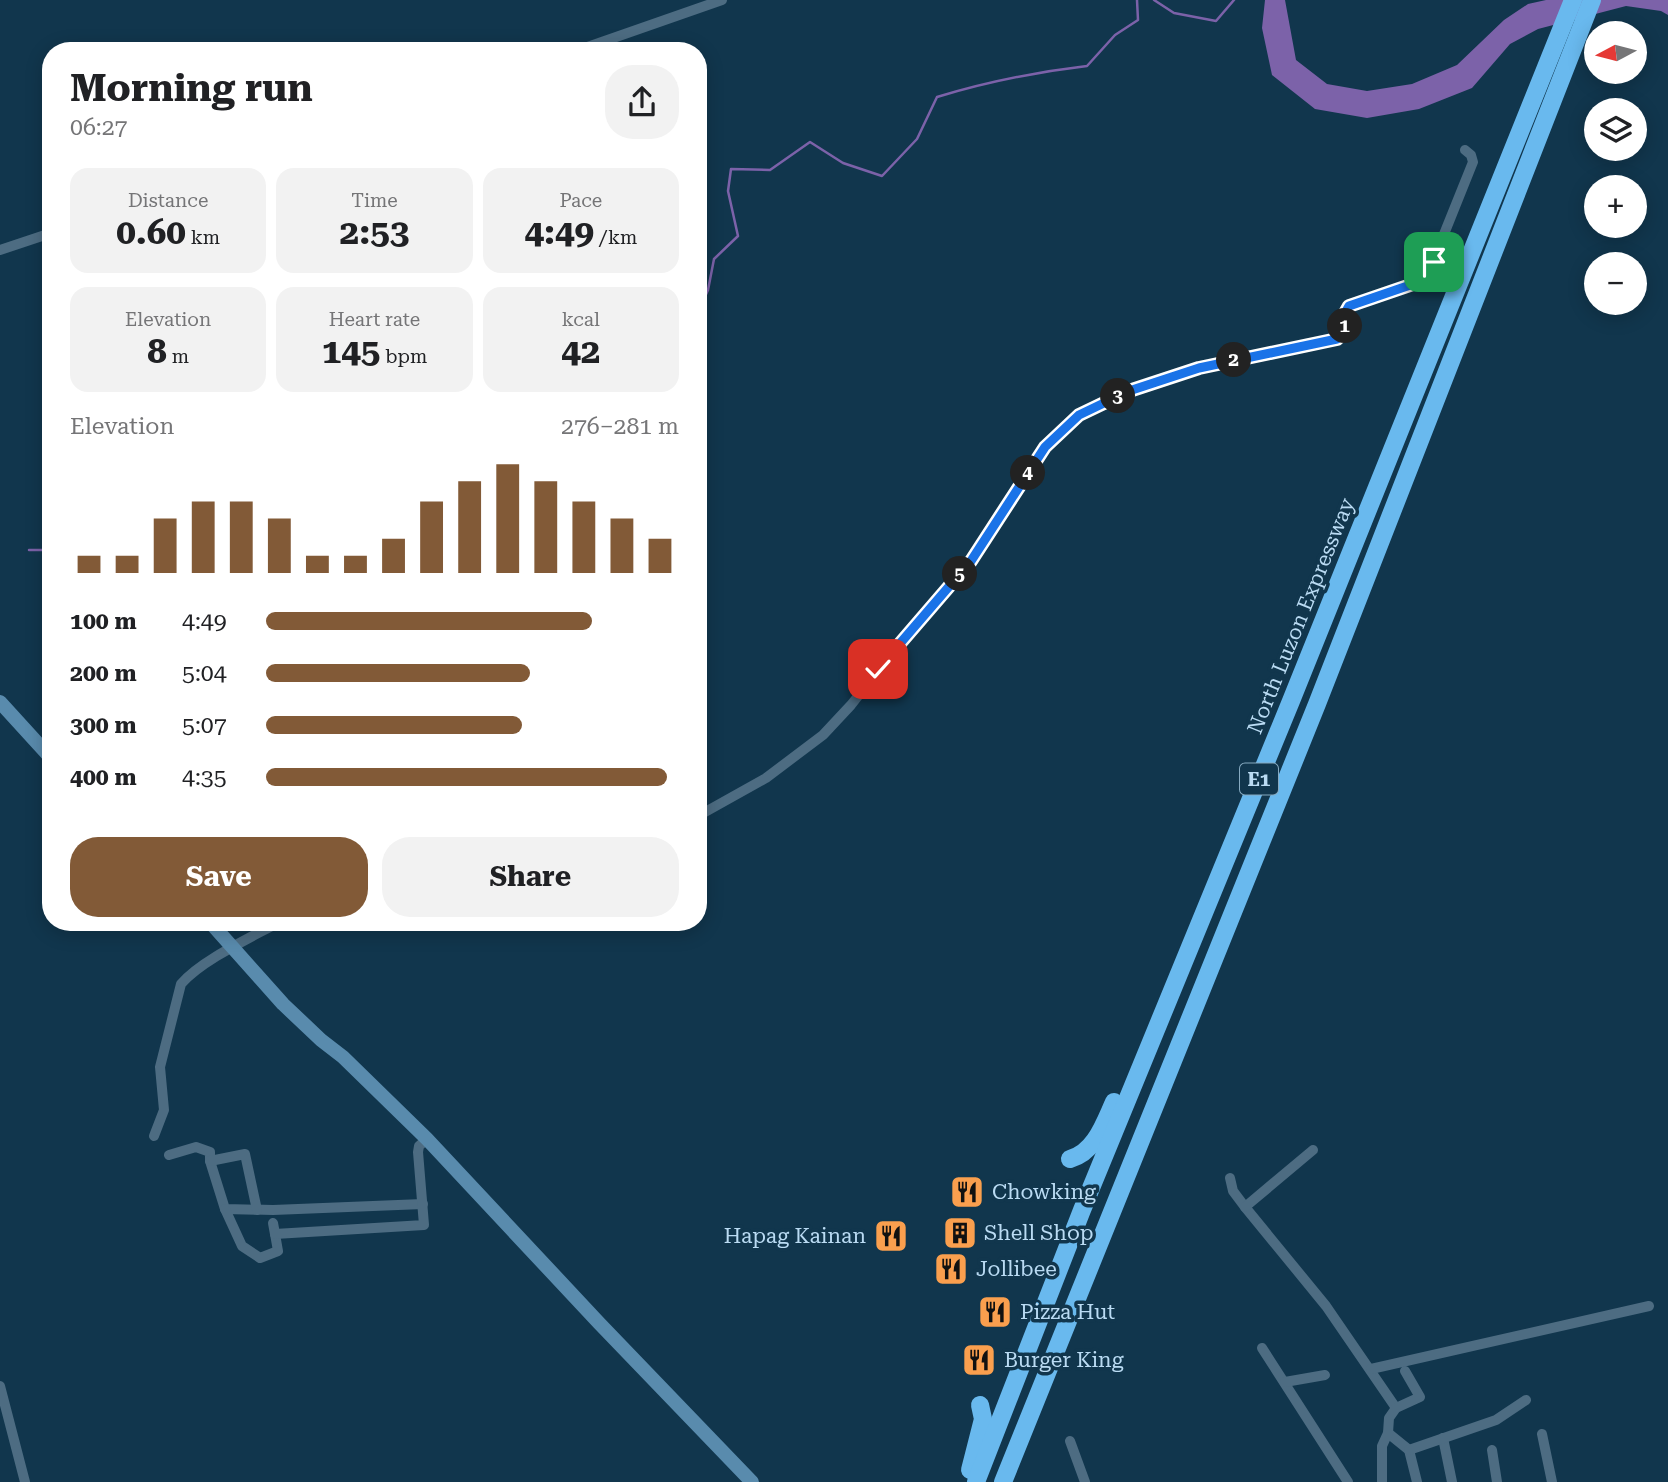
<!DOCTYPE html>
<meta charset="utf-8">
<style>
:root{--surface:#fff;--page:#f2f2f2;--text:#202124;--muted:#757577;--accent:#825a37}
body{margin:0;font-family:"Roboto Serif",serif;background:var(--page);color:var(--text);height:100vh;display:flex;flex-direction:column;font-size:26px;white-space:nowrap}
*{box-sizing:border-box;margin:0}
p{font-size:23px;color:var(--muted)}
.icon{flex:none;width:38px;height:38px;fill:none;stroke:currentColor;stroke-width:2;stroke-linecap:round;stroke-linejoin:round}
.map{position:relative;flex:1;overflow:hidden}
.side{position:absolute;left:42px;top:42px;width:665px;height:889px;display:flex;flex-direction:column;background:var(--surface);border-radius:28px;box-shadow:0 4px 18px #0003}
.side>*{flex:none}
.needle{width:46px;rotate:263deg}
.fabs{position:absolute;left:1584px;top:21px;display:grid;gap:14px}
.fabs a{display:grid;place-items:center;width:63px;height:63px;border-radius:50%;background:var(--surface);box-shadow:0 4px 18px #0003;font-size:35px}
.pin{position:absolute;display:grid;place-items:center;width:60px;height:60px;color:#fff;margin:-30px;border-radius:14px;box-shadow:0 4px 10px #0006}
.km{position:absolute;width:35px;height:35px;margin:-18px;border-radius:50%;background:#222;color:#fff;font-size:19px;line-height:35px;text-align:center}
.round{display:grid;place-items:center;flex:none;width:74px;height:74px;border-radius:28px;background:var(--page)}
.head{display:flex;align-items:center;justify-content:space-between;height:119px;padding:0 28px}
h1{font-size:38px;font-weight:700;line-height:52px}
.figures{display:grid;grid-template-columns:repeat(3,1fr);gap:10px;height:119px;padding:7px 28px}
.figures div{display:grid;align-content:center;border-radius:18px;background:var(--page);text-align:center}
.figures b{font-size:35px;font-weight:700}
.figures small{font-size:19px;font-weight:400}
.figures p{font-size:19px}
.chart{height:196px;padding:14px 28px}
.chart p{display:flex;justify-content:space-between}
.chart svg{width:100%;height:126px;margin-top:7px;stroke:var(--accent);stroke-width:6}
.cta{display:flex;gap:14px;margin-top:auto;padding:14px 28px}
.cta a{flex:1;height:80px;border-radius:28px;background:var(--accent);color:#fff;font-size:28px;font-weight:700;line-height:80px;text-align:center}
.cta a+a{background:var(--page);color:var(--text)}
ul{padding:0 28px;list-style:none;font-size:23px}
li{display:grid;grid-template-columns:112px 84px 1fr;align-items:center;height:52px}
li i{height:18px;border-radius:9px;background:var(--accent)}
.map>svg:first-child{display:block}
.water{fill:#7c62a9}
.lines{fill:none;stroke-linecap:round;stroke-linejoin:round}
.stream{stroke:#7c62a9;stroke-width:2.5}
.street{stroke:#4d6c82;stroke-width:10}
.secondary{stroke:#598bad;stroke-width:14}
.highway{stroke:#69b9ee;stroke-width:18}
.route-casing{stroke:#fff;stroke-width:14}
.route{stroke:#1a73e8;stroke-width:9}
.labels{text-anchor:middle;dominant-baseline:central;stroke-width:7;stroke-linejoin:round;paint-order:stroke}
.shield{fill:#11364d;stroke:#87aac1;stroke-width:2}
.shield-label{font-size:19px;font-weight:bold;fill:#badbf3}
.street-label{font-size:21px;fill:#badbf3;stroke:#11364d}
.poi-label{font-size:21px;fill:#badbf3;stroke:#11364d;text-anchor:start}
</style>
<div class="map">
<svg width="1668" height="1482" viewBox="0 0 1668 1482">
<rect width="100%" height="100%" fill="#11364d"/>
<path class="water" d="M1265,0h20l11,60 31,24 40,7 45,-7 45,-19 47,-45 24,-16 18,-4h122v15l-7,-4 -35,-5 -88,23 -28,15 -38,44 -53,21 -52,9 -52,-9 -43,-34 -10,-47z"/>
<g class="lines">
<g class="stream">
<path d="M1154,0l20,13 42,8 18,-21"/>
<path d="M698,312l10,-22 6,-31 24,-23 -10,-45 3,-22 39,1 40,-28 33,21 39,13 35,-37 20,-42c49,-15 99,-25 150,-31l28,-31 23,-15 -1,-20"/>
<path d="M29,550h22"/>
</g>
<g class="street">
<path d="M576,51l146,-51"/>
<path d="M0,250l51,-17"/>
<path d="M698,816l68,-38 57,-43 28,-30 67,-85 53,-59 74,-114 34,-32 50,-24 70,-23 138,-29 7,-7v-17l5,-9 73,-25 6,-7 45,-112 -2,-7 -6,-5"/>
<path d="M154,1136l10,-26 -4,-43 21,-83c21,-24 69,-46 98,-62"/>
<path d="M169,1155l27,-8 14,5v9l15,48 48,1 150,-6"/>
<path d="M210,1161l35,-7 12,56"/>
<path d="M1230,1178l3,13 12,16 81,99 70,102"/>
<path d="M1245,1207l68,-57"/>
<path d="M225,1209l17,37 18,12 18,-7 -3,-17"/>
<path d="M273,1223l2,11 149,-9 -6,-73 1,-6 8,-7"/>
<path d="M1262,1348l86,134"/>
<path d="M1371,1369l278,-63"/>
<path d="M1285,1382l40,-7"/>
<path d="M0,1386l25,96"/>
<path d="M1388,1433l21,17 8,32"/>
<path d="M1542,1434l10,48"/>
<path d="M1443,1438l9,44"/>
<path d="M1070,1441l15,41"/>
<path d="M1409,1450l87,-30 30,-20"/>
<path d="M1492,1450l5,32"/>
<path d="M1382,1482v-36l6,-13 1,-15 7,-10 24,-11 -15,-26"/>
</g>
<g class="secondary">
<path d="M0,702l51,56"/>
<path d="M210,922l73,82 38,36 22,17 84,82 172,184 153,159"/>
</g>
<g class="highway">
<path d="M1070,1159c25,-7 34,-35 44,-57"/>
<path d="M970,1470l13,-51 -3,-14"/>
<path d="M976,1482l106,-272 209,-509 282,-701"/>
<path d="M1003,1482l314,-778 275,-704"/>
</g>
</g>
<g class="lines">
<defs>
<path id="route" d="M878,669l93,-108 74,-114 34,-32 50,-24 70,-23 138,-29 7,-7v-17l5,-9 73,-25 12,-19"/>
</defs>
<use href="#route" class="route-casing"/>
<use href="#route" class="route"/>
</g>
<defs>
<symbol id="restaurant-square" viewBox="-11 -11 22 22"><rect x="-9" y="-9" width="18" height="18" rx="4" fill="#fa9f4e" stroke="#11364d"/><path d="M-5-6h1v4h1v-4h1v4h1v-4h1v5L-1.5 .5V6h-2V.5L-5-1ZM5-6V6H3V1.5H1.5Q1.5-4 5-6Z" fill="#111"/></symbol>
<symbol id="building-square" viewBox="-11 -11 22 22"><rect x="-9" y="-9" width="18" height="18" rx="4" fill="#fa9f4e" stroke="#11364d"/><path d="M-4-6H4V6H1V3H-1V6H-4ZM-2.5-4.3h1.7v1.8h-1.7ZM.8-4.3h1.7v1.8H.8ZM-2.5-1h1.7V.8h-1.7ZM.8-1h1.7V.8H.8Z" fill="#111"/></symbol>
</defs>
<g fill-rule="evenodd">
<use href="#restaurant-square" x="948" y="1173" width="38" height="38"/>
<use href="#building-square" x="941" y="1214" width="38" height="38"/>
<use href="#restaurant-square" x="872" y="1217" width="38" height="38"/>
<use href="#restaurant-square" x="932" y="1250" width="38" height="38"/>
<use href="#restaurant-square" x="976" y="1293" width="38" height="38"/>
<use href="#restaurant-square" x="960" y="1341" width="38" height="38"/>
</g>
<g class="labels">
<rect class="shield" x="1240" y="763.5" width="38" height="31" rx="5"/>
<g class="shield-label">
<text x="1259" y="779">E1</text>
</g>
<g class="street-label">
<text transform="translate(1301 616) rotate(-68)">North Luzon Expressway</text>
</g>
<g class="poi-label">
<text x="992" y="1192">Chowking</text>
<text x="984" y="1233">Shell Shop</text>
<text x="866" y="1236" text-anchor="end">Hapag Kainan</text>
<text x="976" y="1269">Jollibee</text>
<text x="1020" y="1312">Pizza Hut</text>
<text x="1004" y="1360">Burger King</text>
</g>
</g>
</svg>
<div class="fabs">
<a><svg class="needle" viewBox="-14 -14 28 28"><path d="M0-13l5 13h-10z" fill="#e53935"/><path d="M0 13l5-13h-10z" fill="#757577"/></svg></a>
<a><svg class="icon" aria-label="layers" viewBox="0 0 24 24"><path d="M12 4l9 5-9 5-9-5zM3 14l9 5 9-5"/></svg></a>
<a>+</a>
<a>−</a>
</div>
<div class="pin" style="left:1434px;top:262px;background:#1e9e55"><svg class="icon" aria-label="arrive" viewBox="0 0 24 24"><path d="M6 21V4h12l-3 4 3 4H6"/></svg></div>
<div class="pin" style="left:878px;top:669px;background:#d93025"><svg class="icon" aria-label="check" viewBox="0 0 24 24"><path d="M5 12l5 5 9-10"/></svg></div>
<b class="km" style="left:1345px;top:326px">1</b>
<b class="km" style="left:1234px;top:360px">2</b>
<b class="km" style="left:1118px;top:396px">3</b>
<b class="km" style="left:1028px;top:473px">4</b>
<b class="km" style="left:960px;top:574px">5</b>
<section class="side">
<div class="head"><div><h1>Morning run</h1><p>06:27</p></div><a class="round"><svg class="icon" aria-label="share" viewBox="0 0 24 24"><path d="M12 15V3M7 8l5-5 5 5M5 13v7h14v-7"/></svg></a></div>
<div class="figures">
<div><p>Distance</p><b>0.60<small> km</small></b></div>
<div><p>Time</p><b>2:53</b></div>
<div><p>Pace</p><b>4:49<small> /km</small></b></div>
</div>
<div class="figures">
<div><p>Elevation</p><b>8<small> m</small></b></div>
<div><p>Heart rate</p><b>145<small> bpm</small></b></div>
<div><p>kcal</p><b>42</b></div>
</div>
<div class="chart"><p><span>Elevation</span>276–281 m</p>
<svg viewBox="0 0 160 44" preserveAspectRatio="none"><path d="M5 44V38M15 44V38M25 44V25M35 44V19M45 44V19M55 44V25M65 44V38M75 44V38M85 44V32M95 44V19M105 44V12M115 44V6M125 44V12M135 44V19M145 44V25M155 44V32"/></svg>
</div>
<ul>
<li><b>100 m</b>4:49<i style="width:79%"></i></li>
<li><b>200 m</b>5:04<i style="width:64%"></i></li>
<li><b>300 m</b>5:07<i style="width:62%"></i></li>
<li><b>400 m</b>4:35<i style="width:97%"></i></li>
</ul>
<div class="cta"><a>Save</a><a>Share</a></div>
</section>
</div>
